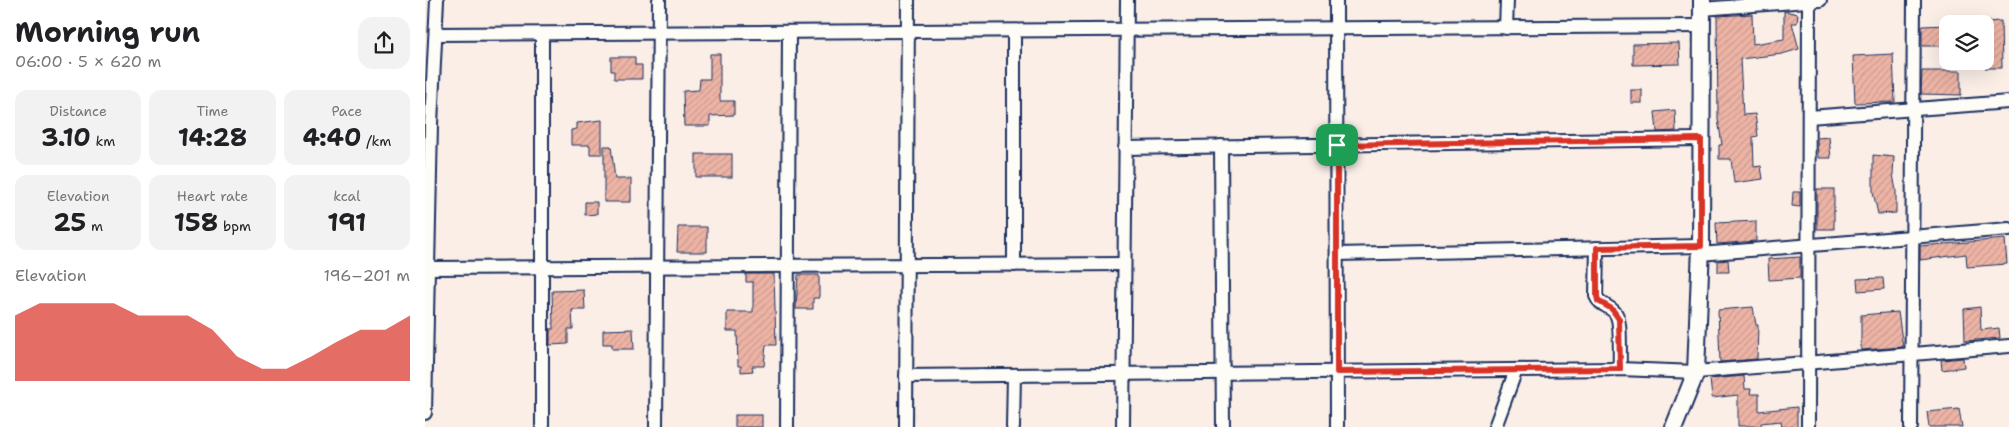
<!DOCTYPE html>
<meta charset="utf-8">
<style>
:root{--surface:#fff;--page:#f2f2f2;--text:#202124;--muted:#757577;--accent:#d93025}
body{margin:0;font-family:"Shantell Sans",sans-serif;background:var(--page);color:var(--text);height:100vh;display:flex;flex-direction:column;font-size:19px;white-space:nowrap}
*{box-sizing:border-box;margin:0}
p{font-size:16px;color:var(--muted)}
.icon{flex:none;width:28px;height:28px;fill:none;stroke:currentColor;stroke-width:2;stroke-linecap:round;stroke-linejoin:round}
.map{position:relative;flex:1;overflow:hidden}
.side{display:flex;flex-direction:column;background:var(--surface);width:425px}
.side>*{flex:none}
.controls{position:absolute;left:1514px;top:15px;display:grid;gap:10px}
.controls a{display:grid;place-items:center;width:55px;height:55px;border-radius:10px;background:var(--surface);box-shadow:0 5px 20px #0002;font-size:25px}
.pin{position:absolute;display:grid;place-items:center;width:42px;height:42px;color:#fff;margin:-21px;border-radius:10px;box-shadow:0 2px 8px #0006}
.round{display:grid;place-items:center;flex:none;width:52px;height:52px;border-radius:15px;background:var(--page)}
.overview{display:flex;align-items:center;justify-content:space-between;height:85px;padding:0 15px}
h1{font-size:28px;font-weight:700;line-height:38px}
.metrics{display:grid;grid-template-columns:repeat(3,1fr);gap:8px;height:85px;padding:5px 15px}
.metrics div{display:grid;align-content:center;border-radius:12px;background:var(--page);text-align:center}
.metrics b{font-size:25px;font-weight:700}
.metrics small{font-size:14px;font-weight:400}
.metrics p{font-size:14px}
.chart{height:140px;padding:10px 15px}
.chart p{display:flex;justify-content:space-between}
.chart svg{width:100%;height:90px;margin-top:5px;fill:var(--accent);opacity:.7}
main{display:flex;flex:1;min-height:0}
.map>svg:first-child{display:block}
.building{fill:url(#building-hatch);stroke:#1b2f5e}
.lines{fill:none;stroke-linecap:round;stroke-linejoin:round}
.street-casing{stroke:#1b2f5e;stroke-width:16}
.secondary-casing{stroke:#1b2f5e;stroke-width:20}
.street{stroke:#fdfcf7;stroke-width:12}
.secondary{stroke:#fdfcf7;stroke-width:16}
.route-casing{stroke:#fff;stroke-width:10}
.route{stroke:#d93025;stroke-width:6}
</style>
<main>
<section class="side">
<div class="overview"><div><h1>Morning run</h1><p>06:00 · 5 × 620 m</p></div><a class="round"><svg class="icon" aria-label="share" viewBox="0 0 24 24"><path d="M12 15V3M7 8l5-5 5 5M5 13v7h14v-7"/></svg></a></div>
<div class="metrics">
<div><p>Distance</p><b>3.10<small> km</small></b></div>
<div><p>Time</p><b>14:28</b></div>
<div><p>Pace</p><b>4:40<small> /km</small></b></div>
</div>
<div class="metrics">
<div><p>Elevation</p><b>25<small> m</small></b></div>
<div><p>Heart rate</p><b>158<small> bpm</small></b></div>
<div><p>kcal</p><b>191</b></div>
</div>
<div class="chart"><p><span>Elevation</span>196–201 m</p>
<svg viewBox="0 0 160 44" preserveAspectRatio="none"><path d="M0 44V12L10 6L20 6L30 6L40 6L50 12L60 12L70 12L80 19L90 32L100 38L110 38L120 32L130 25L140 19L150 19L160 12V44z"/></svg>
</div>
</section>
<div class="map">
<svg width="1584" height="427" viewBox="0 0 1584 427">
<defs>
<pattern id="building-hatch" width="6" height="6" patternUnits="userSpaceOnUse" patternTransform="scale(1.25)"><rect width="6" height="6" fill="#edb4a5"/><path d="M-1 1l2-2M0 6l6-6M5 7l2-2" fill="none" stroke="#cb9b90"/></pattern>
</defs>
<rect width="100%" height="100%" fill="#faeee7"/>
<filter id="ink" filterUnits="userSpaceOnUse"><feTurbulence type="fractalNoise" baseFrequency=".02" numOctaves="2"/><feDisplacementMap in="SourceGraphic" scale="10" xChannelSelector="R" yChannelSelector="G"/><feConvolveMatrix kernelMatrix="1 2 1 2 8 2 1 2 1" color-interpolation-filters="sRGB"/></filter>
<g filter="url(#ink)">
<g class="building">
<path d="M1359,11l14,3 -1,9h-5l7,26 -17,5 -42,5 3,56 12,-1 3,22 -5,1 1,30 7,-1 2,13 -29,4 -3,-24h-12v-14h3l-4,-26 -1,-103 35,-2 1,30 31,-5z"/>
<path d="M1576,21l1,47h-17v-46z"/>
<path d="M1522,25v21h-25v-20z"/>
<path d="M1254,43l1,21 -47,1v-21z"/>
<path d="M285,54h10v47h14v14l-24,1v10h-26l-1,-35 16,-1 1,-11h10z"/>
<path d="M1468,54l2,48 -40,1 -2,-47z"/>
<path d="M186,57h24v8h7v14h-28v-8h-3z"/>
<path d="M1497,71h39v24l-40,-1z"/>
<rect x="1206" y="90" width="11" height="13"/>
<path d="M1250,110l1,21 -19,1 -2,-20z"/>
<path d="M177,120v34h-12v-9h-19v-15l6,-1v-6z"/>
<path d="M1404,137l2,21h-13l-1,-20z"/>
<path d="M179,146h7l4,33h16v23h-27z"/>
<rect x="271" y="154" width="36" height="23"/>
<path d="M1448,155l21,2 -1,17 3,17v22l-18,1 -5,-22z"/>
<rect x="1392" y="189" width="17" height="40"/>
<path d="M1368,192h7v15l-8,-1z"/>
<path d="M160,202h12v12l-12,1z"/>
<path d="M1331,221v20l-39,3 -1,-21z"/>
<path d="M253,227h29v25h-30z"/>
<path d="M1580,239l2,25 -40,3 -1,-13 -46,6v-14z"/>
<path d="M1375,257v21l-31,2 -1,-21z"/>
<path d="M1303,260l1,12h-11v-11z"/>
<path d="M321,274h28l2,71h-10l-2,21h-12l1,5 -12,1v-6h-3l-1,-35h-10v-19h26v-30h-7z"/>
<path d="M373,275h21v23h-6v11h-17z"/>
<path d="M1458,278l1,11 -26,2 -1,-12z"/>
<path d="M159,290l1,20h-13l1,19h-5v15l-18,1v-16h3l-1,-38z"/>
<path d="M1328,307l3,18h2l-1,34 -37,3 -2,-52z"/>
<path d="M1555,307l1,23 18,-2 1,10 -35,3 -1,-32z"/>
<path d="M1473,312l5,35 -42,3v-35z"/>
<path d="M208,329l1,20h-22v-5h-9v-14z"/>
<path d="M1538,358l1,9 -22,3 -1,-10z"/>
<path d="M1319,376l1,13h6l-1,5h9v17l38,-4v20h-15l-1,-6 -20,2v3h-23v-31l-26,3 -2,-19z"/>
<path d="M1534,409l3,18h-33l-2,-15z"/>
<rect x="310" y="415" width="27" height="12"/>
</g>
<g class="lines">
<defs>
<g id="street">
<path d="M911,0l1,427"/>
<path d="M1277,9l118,-9"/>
<path d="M1081,28l1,-28"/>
<path d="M589,31v234"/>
<path d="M12,34l1265,-8"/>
<path d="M1384,117l200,-15"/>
<path d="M796,146l2,281"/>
<path d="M700,148l576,-9"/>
<path d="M1172,248l-1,48c4,10 15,10 20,18 6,10 3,43 4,55"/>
<path d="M912,254l364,-8"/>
<path d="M1275,254l309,-25"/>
<path d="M3,268l696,-4"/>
<path d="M481,376l714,-7 76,3 313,-26"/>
<path d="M0,413l6,-289 6,-124"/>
<path d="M117,427v-393"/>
<path d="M231,427l3,-427"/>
<path d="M362,427l2,-395"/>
<path d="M481,427l2,-427"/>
<path d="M588,427l1,-52"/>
<path d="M698,427l4,-427"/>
<path d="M1070,427l21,-57"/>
<path d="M1383,427l1,-427"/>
<path d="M1486,427l3,-427"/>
</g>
<path id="secondary" d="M1249,427l22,-55 5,-126 1,-246"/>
</defs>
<use href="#street" class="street-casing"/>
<use href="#secondary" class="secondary-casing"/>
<use href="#street" class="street"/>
<use href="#secondary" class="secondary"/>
</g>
</g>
<g class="lines" filter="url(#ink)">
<defs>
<path id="route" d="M1276,139v107l-104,2v48l1,5 14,8 7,10 1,50 -283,3v-227z"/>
</defs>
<use href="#route" class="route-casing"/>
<use href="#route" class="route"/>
</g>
</svg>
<div class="controls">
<a><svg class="icon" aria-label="layers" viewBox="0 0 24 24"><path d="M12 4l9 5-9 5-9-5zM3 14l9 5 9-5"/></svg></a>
</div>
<div class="pin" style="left:912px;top:145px;background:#1e9e55"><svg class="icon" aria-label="arrive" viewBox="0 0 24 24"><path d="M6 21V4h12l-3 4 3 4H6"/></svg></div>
</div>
</main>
